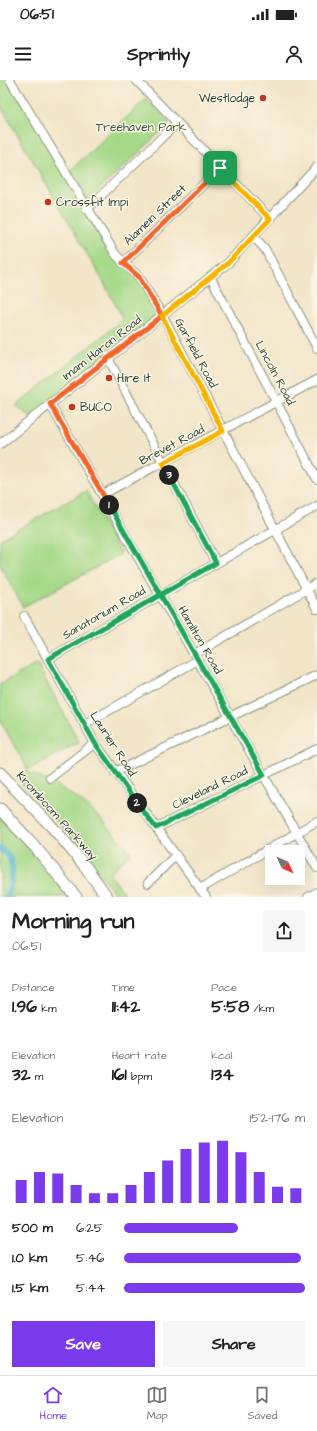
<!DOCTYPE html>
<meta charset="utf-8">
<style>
:root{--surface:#fff;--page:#f6f6f6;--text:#202124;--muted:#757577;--line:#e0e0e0;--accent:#7c3aed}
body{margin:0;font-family:"Architects Daughter",sans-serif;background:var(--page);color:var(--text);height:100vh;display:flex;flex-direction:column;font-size:15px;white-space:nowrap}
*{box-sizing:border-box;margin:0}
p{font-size:13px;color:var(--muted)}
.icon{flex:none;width:22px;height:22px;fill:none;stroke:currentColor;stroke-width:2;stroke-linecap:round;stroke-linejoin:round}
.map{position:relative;height:817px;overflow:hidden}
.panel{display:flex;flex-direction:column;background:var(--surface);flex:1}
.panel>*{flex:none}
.needle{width:26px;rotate:134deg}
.fabs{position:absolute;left:265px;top:765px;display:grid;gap:8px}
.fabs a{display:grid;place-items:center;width:40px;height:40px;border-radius:0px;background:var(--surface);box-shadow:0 4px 16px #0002;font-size:20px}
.pin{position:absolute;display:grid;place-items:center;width:34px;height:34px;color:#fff;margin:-17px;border-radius:8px;box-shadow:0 2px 6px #0006}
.km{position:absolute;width:20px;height:20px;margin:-10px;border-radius:50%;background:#222;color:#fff;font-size:11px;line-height:20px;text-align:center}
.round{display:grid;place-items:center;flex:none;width:42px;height:42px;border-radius:0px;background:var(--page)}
.summary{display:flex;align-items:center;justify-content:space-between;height:68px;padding:0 12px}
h1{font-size:22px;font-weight:800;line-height:30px}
.figures{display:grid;grid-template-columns:repeat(3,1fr);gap:6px;height:68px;padding:4px 12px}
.figures div{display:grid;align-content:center}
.figures b{font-size:17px;font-weight:800}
.figures small{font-size:11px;font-weight:400}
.figures p{font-size:11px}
.chart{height:112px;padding:8px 12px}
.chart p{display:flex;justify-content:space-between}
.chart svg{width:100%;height:72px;margin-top:4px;stroke:var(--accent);stroke-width:6}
.cta{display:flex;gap:8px;margin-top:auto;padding:8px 12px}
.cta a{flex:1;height:46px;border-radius:0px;background:var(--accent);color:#fff;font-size:16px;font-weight:800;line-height:46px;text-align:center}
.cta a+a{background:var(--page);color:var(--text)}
ul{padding:0 12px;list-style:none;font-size:13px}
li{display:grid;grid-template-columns:64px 48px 1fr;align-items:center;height:30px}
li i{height:10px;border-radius:5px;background:var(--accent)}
.status{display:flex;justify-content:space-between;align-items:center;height:28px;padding:0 20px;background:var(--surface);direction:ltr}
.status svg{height:11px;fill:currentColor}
header{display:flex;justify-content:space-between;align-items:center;height:52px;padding:0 12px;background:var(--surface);font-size:18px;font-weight:800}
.dock{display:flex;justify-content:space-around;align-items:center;height:56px;border-top:1px solid var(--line);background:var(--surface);font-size:11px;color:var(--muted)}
.dock a{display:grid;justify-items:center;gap:2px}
.dock .on{color:var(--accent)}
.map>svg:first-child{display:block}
.green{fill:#a5d988;stroke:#628b5e}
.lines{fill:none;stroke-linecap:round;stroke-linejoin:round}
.canal{stroke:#53bad1;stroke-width:6}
.minor-casing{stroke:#88917e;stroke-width:10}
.highway-casing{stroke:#88917e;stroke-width:13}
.minor{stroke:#fff;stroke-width:8}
.highway{stroke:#fff;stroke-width:11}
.split-1-casing{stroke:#fff;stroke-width:8}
.split-2-casing{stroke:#fff;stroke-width:8}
.split-3-casing{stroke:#fff;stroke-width:8}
.split-4-casing{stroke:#fff;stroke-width:8}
.split-1{stroke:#f0652b;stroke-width:5}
.split-2{stroke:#22a559;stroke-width:5}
.split-3{stroke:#22a559;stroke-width:5}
.split-4{stroke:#f5b400;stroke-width:5}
.poi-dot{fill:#c8321e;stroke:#fcf5e5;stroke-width:1.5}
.labels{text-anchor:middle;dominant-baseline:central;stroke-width:3;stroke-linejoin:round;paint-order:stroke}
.poi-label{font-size:12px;fill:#1f3d34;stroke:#fcf5e5;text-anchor:start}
.park-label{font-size:12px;fill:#3a5c45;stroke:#fcf5e5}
.street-label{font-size:12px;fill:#1f3d34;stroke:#fcf5e5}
</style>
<div class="status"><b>06:51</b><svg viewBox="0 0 49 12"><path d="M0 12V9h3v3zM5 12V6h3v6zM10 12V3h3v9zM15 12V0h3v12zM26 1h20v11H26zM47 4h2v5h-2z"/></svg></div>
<header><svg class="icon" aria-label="menu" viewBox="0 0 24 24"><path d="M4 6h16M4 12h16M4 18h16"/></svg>Sprintly<svg class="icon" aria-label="person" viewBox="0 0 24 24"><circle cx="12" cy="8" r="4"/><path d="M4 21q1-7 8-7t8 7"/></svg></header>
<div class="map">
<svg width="317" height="817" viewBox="0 0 317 817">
<rect width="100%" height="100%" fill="#fcf5e5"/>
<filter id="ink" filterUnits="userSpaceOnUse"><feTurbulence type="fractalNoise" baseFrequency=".025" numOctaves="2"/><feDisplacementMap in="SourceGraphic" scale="8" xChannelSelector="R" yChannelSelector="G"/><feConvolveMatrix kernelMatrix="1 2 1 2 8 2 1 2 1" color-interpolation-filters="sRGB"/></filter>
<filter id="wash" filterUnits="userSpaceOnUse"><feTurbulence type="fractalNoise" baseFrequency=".012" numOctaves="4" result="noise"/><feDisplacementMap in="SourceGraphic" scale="16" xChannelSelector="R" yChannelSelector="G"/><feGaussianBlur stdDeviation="0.9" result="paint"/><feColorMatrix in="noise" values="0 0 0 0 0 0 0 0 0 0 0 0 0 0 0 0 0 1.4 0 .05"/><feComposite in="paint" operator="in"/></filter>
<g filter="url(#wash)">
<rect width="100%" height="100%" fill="#f2e5c8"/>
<g class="green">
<path d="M0,0h10l106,175 19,18 28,43 -131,102 -16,-12 100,-81 5,-6v-4l-18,-34 -103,-176z"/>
<path d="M146,19l24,24 -82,77 -18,-29z"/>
<path d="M86,411l35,63 -98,53 -23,-42v-26z"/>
<path d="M37,584l42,78 -51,28 -28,-50v-36z"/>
<path d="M23,690c17,7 33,14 49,25 23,14 41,38 59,58l-22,20 18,24h-9l-51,-64 -51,-56z"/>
<path d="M0,736l35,37 36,44h-71z"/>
</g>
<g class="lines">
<path class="canal" d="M0,769c18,8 12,34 7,48"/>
</g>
</g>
<g filter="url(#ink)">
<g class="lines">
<defs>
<g id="minor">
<path d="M10,0l106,175 23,22 24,39 154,293"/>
<path d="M136,0l134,139"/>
<path d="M87,129l90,-86"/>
<path d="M254,157l11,12 52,99"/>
<path d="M123,183l97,-95"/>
<path d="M211,198l106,201"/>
<path d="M108,278l108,205"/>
<path d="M50,324l267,464"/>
<path d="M0,364l228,-181 89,-96"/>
<path d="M103,414l214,-114"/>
<path d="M24,536l71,127 111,154"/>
<path d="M195,574l122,-71"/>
<path d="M48,579l269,-153"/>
<path d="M85,644l113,-64"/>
<path d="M115,692l202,-97"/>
<path d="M50,698l45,-35"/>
<path d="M156,748l161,-79"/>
<path d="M148,803l28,-28"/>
<path d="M200,809l117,-68"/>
<path d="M308,817l9,-5"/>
</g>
<g id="highway">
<path d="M0,693l55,57 30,36 22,31"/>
<path d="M0,729l36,39 40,49"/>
</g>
</defs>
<use href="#minor" class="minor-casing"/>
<use href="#highway" class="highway-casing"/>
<use href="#minor" class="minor"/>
<use href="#highway" class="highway"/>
</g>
</g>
<g class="lines" filter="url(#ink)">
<defs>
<path id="split-1" d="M109,425l-59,-101 112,-88 -23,-39 -16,-14 97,-95"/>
<path id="split-2" d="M109,425l155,270 -108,53 -19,-25"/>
<path id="split-3" d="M137,723l-42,-60 -47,-84 168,-96 -47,-88"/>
<path id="split-4" d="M169,395l-6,-12 60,-32 -61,-115 66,-53 42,-44 -50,-51"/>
</defs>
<use href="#split-1" class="split-1-casing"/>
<use href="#split-2" class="split-2-casing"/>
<use href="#split-3" class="split-3-casing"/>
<use href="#split-4" class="split-4-casing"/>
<use href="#split-1" class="split-1"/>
<use href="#split-2" class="split-2"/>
<use href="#split-3" class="split-3"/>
<use href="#split-4" class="split-4"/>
</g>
<g class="poi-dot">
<circle cx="263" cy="18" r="4"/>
<circle cx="48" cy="122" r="4"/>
<circle cx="109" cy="298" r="4"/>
<circle cx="72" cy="327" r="4"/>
</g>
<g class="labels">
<g class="poi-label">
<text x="255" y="18" text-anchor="end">Westlodge</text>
<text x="56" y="122">Crossfit Impi</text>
<text x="117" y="298">Hire It</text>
<text x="80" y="327">BUCO</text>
</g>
<g class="park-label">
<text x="141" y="47">Treehaven Park</text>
</g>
<g class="street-label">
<text transform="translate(155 135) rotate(-44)">Alamein Street</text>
<text transform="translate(102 268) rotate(-38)">Imam Haron Road</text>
<text transform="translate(196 273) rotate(62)">Garfield Road</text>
<text transform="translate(275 293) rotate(62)">Lincoln Road</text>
<text transform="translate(172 365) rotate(-28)">Brevet Road</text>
<text transform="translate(104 533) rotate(-30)">Sanatorium Road</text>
<text transform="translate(200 560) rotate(60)">Hamilton Road</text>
<text transform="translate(113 664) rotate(57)">Laurier Road</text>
<text transform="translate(210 708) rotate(-26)">Cleveland Road</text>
<text transform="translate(57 736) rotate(48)">Kromboom Parkway</text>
</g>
</g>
</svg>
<div class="fabs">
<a><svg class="needle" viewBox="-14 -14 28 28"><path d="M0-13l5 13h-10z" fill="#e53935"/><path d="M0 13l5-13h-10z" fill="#757577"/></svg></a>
</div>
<div class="pin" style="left:220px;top:88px;background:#1e9e55"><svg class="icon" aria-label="arrive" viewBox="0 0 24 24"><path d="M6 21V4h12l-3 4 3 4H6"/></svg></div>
<b class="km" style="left:109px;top:425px">1</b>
<b class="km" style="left:137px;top:723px">2</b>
<b class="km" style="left:169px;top:395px">3</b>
</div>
<section class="panel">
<div class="summary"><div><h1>Morning run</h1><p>06:51</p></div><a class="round"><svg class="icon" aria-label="share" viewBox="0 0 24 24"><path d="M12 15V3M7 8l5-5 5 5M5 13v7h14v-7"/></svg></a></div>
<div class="figures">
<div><p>Distance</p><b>1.96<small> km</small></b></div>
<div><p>Time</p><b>11:42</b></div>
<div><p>Pace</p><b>5:58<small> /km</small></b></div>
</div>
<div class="figures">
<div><p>Elevation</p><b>32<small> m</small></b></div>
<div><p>Heart rate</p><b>161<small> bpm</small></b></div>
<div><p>kcal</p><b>134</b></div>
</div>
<div class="chart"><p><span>Elevation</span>152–176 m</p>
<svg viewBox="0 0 160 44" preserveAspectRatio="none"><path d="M5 44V30M15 44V25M25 44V26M35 44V33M45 44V38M55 44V38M65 44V33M75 44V25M85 44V18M95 44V11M105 44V7M115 44V6M125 44V13M135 44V25M145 44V34M155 44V35"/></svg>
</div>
<ul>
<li><b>500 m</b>6:25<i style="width:63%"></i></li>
<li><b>1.0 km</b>5:46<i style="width:98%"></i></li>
<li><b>1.5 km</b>5:44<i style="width:100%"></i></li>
</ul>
<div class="cta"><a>Save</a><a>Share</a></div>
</section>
<nav class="dock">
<a class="on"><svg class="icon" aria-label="home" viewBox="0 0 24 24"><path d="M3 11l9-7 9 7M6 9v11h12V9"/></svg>Home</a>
<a><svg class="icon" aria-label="map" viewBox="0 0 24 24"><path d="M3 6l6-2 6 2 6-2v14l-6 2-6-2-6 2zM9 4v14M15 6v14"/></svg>Map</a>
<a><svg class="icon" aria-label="saved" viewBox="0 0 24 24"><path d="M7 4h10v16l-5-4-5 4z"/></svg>Saved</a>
</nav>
